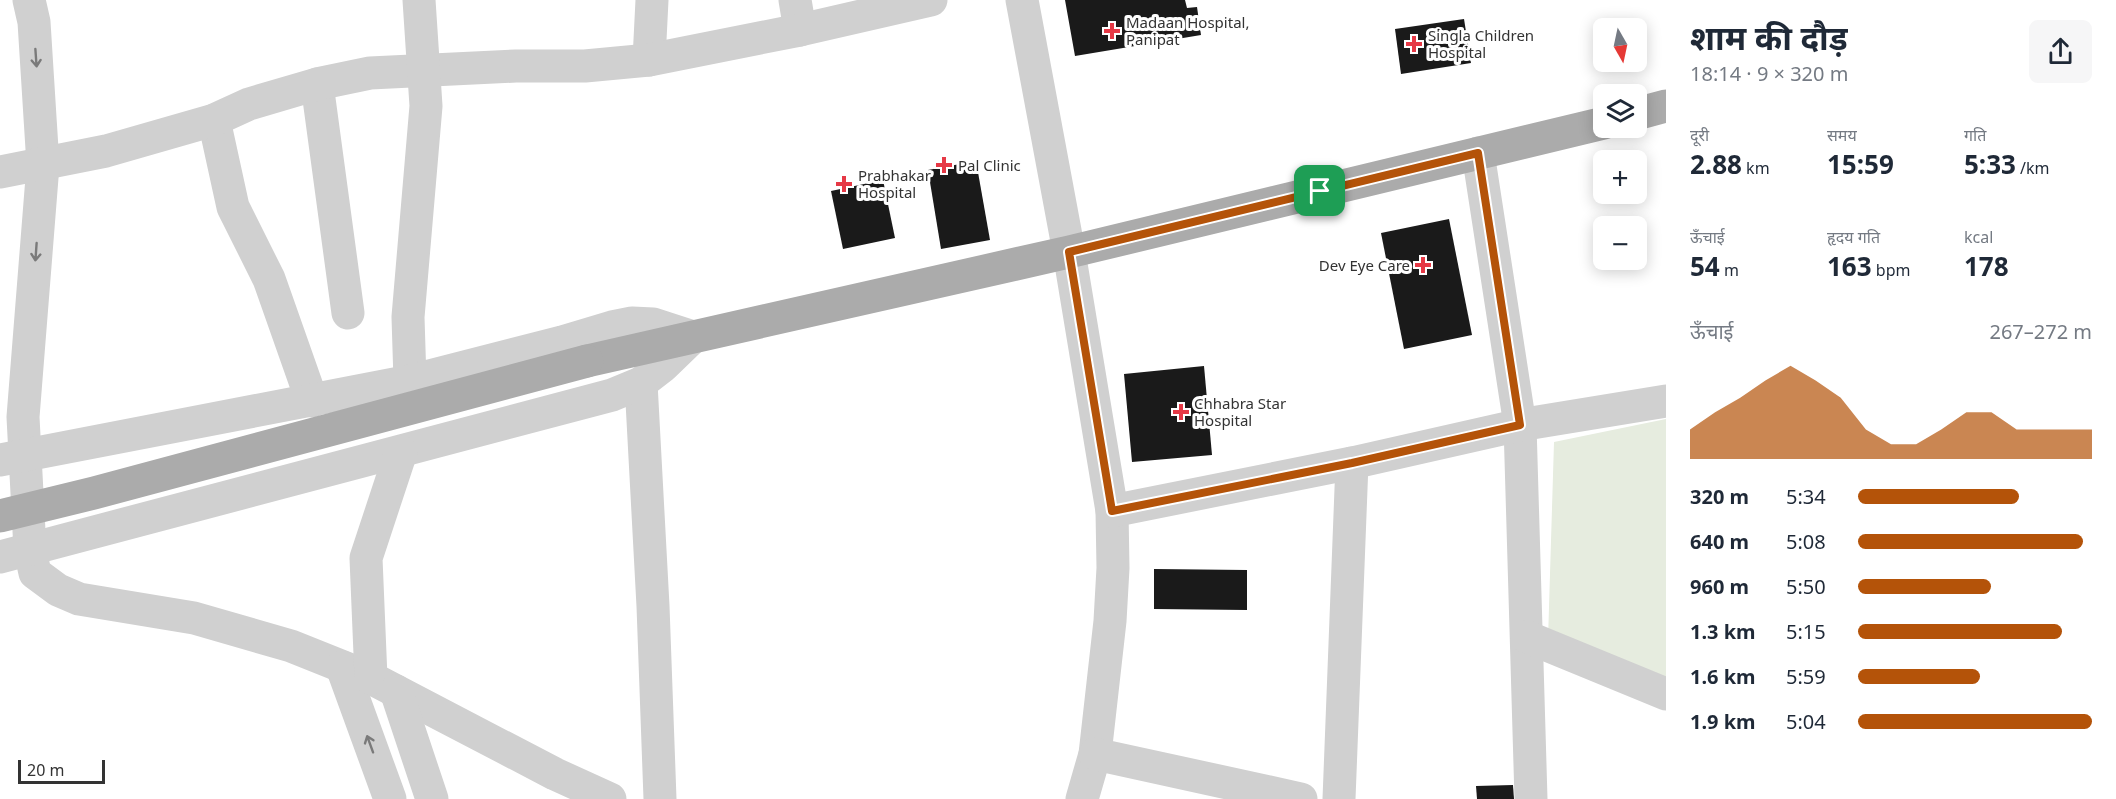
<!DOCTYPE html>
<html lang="hi">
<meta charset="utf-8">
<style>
:root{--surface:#fff;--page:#f6f6f7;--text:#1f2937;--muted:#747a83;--accent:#b45309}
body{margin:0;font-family:"Noto Sans","Noto Sans Devanagari",sans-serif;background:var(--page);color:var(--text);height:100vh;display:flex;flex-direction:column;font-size:22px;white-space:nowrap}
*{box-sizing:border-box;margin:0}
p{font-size:20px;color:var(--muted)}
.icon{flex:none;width:33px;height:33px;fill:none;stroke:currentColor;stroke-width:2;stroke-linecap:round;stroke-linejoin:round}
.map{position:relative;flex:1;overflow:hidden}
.drawer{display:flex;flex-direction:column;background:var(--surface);width:450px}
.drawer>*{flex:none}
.needle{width:39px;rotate:171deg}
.buttons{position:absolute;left:1593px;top:18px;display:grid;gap:12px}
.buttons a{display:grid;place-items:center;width:54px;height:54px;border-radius:9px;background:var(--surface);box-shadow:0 3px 15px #0003;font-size:30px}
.scale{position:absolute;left:18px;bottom:15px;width:87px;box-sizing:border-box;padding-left:6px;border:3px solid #333;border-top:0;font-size:16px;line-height:21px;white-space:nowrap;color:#333;-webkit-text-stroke:4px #fff;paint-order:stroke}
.pin{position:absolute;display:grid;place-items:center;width:51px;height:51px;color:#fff;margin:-26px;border-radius:12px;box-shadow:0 3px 9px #0006}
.round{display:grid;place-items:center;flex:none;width:63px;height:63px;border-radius:9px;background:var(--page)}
.head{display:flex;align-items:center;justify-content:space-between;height:102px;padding:0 24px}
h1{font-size:33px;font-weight:700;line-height:45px}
.stats{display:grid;grid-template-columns:repeat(3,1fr);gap:9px;height:102px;padding:6px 24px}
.stats div{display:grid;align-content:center}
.stats b{font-size:26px;font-weight:700}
.stats small{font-size:16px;font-weight:400}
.stats p{font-size:16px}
.chart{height:168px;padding:12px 24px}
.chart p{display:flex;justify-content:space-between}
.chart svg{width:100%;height:108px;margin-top:6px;fill:var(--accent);opacity:.7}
ul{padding:0 24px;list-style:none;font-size:20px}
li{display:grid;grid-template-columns:96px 72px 1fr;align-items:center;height:45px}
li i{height:15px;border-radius:8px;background:var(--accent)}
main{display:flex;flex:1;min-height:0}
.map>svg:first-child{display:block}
.green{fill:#e6ecdf}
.building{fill:#1a1a1a}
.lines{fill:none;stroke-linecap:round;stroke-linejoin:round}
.minor{stroke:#d0d0d0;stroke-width:33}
.major{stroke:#ababab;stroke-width:33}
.major-bridge{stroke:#ababab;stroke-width:33}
.oneway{stroke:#7a7a7a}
.route-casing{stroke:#fff;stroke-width:12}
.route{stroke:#b45309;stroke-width:8}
.poi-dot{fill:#e63946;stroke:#fff;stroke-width:2}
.labels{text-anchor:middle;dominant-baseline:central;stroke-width:6;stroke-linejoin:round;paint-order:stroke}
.poi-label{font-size:15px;fill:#333;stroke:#fff;text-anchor:start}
</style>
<main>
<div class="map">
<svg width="1666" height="799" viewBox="0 0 1666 799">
<rect width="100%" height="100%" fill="#fff"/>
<path class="green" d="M1666,419v264l-118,-43 6,-198z"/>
<g class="building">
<path d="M1065,0h120l2,8 10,-1 4,28 -126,21z"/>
<path d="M1464,19l7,44 -70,11 -6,-45z"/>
<path d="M976,161l14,79 -49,9 -13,-79z"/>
<path d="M883,180l12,58 -52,11 -12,-58z"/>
<path d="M1449,219l23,116 -68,14 -23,-116z"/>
<path d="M1204,366l8,89 -80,7 -8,-88z"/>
<path d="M1154,569l93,1v40l-93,-1z"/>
<path d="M1513,785l1,14h-37l-1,-13z"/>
</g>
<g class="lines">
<g class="minor">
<path d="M29,0l5,22 9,143 -20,252 7,133 5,23 23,17 21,9 115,19 97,28 80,32 184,96 55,25"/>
<path d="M795,0l5,30"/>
<path d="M1022,0l47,252 43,259 1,57 -3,53 -15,133 -13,45"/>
<path d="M649,60l3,-60"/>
<path d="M317,84l31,229"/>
<path d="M214,120l19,87 36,72 43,122"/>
<path d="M1478,153l42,272 11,374"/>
<path d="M0,172l106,-21 108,-31 35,-16 68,-20 53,-11 146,-7h69l64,-6 151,-30 131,-30"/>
<path d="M410,381l-2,-64 18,-211 -7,-106"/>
<path d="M641,383l12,223 7,193"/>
<path d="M0,460l410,-79 152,-39 50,-15 20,-4 21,1 40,13 -30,29 -22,17 -29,12 -612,162"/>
<path d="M1112,511l240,-48 168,-38 146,-24"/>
<path d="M1527,637l139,57"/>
<path d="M342,667l48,132"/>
<path d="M371,678l-5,-120 35,-106"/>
<path d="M396,691l36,108"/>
<path d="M1095,754l206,45"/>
<path d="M1339,799l13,-336"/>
</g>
<g class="major">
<path d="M1636,114l30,-8"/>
<path d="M587,361l482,-109 535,-129"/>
</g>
<path class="major-bridge" d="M0,516l94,-23 493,-132"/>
</g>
<defs><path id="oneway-shaft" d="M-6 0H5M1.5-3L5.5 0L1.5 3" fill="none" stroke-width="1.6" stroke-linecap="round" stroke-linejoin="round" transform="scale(1.5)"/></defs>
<g class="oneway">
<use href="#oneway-shaft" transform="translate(36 58) rotate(86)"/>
<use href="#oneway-shaft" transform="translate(36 252) rotate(94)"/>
<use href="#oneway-shaft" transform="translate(370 744) rotate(-110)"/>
</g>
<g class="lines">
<defs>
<path id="route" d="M1478,153l42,272 -168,38 -240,48 -43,-259z"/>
</defs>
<use href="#route" class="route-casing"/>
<use href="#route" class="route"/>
</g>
<g class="poi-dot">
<path d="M1109 22h6v6h6v6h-6v6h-6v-6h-6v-6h6z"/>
<path d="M1411 35h6v6h6v6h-6v6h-6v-6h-6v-6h6z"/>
<path d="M941 156h6v6h6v6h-6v6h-6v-6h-6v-6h6z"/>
<path d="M841 175h6v6h6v6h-6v6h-6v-6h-6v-6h6z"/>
<path d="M1420 256h6v6h6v6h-6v6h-6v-6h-6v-6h6z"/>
<path d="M1178 403h6v6h6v6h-6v6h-6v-6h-6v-6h6z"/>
</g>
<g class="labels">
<g class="poi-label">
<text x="1126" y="22">Madaan Hospital,<tspan x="1126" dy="17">Panipat</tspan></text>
<text x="1428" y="35">Singla Children<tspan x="1428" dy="17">Hospital</tspan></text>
<text x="958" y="165">Pal Clinic</text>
<text x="858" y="175">Prabhakar<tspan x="858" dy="17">Hospital</tspan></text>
<text x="1410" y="265" text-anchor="end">Dev Eye Care</text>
<text x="1194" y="403">Chhabra Star<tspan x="1194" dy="17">Hospital</tspan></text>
</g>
</g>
</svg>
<div class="buttons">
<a><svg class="needle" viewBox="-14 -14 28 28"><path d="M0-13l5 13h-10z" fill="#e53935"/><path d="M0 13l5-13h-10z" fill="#747a83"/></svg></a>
<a><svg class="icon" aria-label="layers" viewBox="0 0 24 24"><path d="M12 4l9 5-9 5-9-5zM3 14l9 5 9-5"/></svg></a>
<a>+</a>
<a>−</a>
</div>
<div class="scale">20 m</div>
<div class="pin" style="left:1320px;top:191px;background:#1e9e55"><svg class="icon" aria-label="arrive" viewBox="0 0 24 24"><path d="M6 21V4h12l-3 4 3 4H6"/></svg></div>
</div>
<section class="drawer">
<div class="head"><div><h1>शाम की दौड़</h1><p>18:14 · 9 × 320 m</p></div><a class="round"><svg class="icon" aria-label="share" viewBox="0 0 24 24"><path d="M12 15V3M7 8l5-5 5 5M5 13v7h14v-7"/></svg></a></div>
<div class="stats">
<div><p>दूरी</p><b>2.88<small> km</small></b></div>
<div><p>समय</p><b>15:59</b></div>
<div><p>गति</p><b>5:33<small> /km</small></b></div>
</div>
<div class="stats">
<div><p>ऊँचाई</p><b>54<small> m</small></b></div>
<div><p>हृदय गति</p><b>163<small> bpm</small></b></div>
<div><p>kcal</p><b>178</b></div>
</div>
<div class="chart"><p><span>ऊँचाई</span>267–272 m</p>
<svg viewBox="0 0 160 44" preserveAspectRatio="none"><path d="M0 44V32L10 25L20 19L30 12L40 6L50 12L60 19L70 32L80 38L90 38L100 32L110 25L120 25L130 32L140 32L150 32L160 32V44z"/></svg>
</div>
<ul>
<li><b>320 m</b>5:34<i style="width:69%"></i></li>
<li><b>640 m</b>5:08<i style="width:96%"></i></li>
<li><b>960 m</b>5:50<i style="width:57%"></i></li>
<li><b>1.3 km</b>5:15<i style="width:87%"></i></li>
<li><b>1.6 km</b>5:59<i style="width:52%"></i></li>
<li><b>1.9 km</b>5:04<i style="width:100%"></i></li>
</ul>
</section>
</main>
